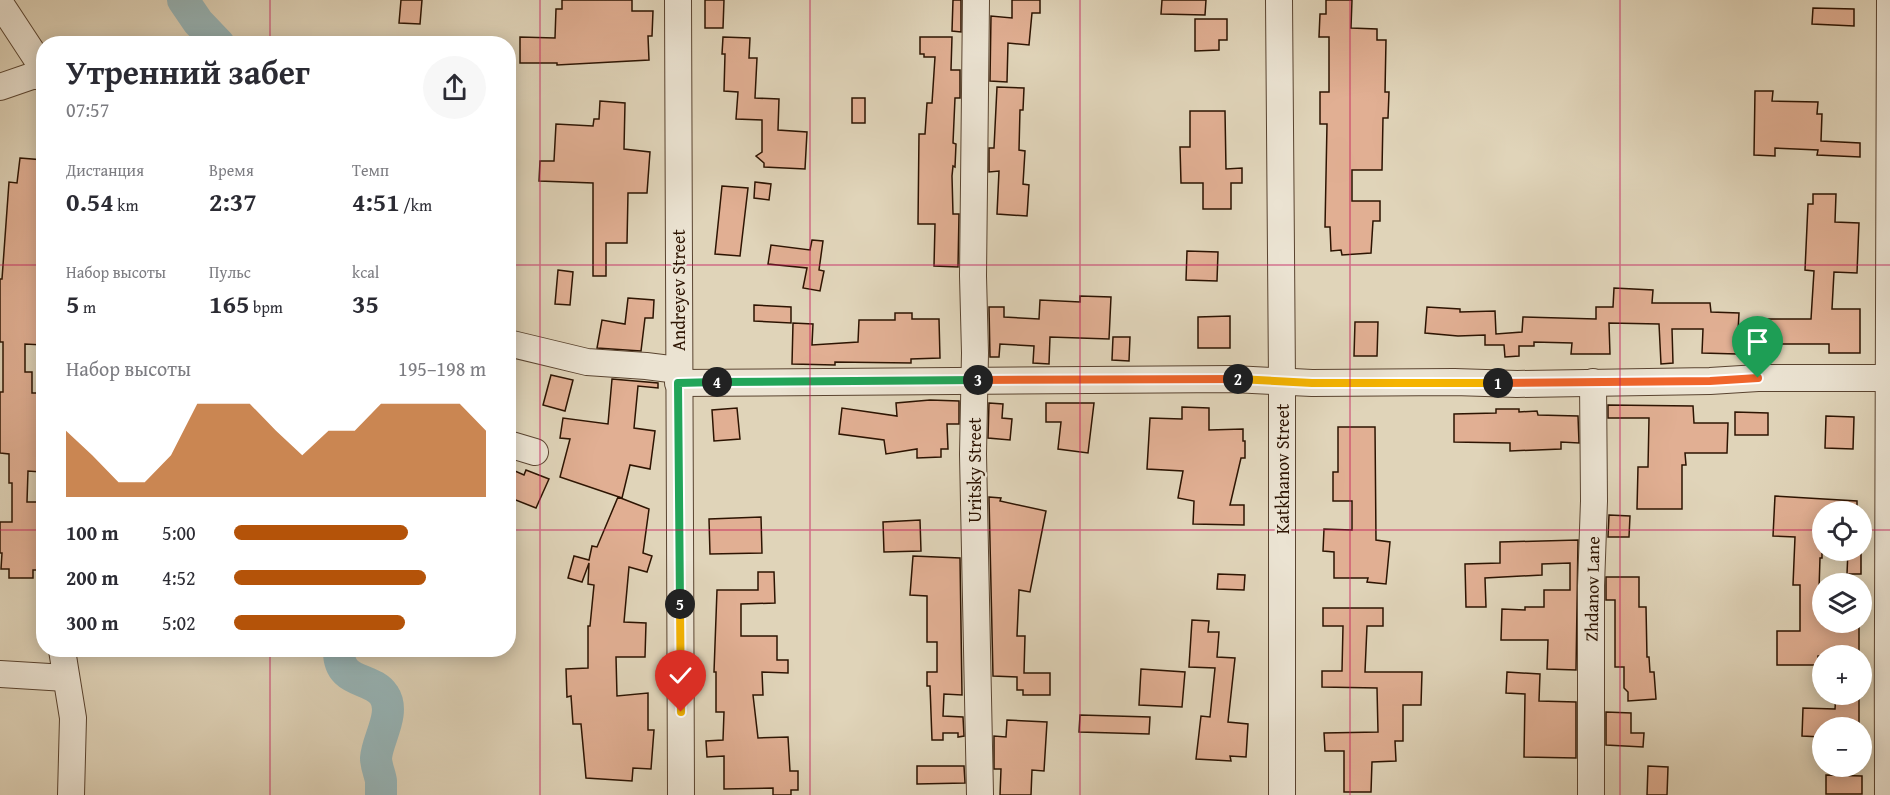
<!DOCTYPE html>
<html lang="ru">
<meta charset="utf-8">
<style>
:root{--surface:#fff;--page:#f7f7f7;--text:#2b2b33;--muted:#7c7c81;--accent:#b45309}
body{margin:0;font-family:"Gentium Book Plus",serif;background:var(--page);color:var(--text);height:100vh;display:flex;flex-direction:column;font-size:22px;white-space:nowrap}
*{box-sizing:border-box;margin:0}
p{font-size:20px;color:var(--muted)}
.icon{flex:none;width:33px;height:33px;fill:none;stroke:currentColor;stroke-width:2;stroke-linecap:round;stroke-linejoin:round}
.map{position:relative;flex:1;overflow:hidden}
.sheet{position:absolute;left:36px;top:36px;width:480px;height:621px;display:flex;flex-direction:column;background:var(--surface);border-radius:24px;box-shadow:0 3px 15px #0003}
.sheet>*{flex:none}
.controls{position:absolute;left:1812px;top:501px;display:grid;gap:12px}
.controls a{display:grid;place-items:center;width:60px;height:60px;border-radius:50%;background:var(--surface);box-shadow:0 3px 15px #0003;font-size:30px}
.pin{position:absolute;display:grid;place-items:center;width:51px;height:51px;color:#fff;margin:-62px -26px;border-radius:50% 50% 50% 0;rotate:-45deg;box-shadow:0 0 6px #0007}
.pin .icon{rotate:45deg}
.km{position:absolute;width:30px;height:30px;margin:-15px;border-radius:50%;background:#222;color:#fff;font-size:16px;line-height:30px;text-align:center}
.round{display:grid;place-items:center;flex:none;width:63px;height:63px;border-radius:32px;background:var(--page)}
.overview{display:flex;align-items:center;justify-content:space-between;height:102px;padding:0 30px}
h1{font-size:33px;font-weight:600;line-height:45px}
.figures{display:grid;grid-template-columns:repeat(3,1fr);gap:9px;height:102px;padding:6px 30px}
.figures div{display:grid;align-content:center}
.figures b{font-size:26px;font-weight:600}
.figures small{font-size:16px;font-weight:400}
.figures p{font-size:16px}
.chart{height:168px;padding:12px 30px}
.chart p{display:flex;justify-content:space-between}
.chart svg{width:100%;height:108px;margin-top:6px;fill:var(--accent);opacity:.7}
ul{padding:0 30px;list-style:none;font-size:20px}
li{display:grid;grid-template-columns:96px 72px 1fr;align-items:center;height:45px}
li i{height:15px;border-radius:8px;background:var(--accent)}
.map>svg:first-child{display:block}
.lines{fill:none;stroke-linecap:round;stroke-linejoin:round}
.river{stroke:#97b6b9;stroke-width:32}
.building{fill:#e1af93;stroke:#2d1402;stroke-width:1.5}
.minor-casing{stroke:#5a4430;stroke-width:28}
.minor{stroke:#ebe3d2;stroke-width:26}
.split-1-casing{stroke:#fff;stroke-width:12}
.split-2-casing{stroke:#fff;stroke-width:12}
.split-3-casing{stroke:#fff;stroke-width:12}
.split-4-casing{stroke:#fff;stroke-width:12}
.split-5-casing{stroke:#fff;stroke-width:12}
.split-6-casing{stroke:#fff;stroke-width:12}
.split-1{stroke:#f0652b;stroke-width:8}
.split-2{stroke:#f5b400;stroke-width:8}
.split-3{stroke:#f0652b;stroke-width:8}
.split-4{stroke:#22a559;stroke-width:8}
.split-5{stroke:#22a559;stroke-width:8}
.split-6{stroke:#f5b400;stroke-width:8}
.grid{fill:none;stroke:#c2185b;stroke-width:1.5;stroke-opacity:0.55}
.labels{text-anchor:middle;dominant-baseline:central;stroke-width:4.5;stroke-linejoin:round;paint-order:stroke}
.street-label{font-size:18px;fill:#2d1402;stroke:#ebe3d2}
</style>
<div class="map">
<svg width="1890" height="795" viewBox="0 0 1890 795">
<rect width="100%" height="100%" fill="#e0d4b9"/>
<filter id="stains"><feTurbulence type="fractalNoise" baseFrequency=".00333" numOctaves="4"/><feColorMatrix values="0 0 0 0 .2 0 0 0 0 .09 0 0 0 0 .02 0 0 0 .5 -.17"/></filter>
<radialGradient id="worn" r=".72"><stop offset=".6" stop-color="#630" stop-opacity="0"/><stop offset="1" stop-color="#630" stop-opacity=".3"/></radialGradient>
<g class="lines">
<g class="river">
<path d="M183,0l15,22 21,22"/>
<path d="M339,650c-1,35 33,26 45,45 12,18 -7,45 -8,63 0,8 4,16 5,23 0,5 0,9 0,14"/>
</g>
</g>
<g class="building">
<path d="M401,0h21l-2,24 -21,-1z"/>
<path d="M562,0h70v11h21l-1,25h-4l1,24 -92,5v-2h-37v-26l35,1 1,-29h6z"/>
<path d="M705,0h19l-1,28h-18z"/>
<path d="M953,0h8v32l-9,-1z"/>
<path d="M1012,0h28v13h-8l-3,32 -21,-2 -1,39 -17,-1 1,-65 21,2z"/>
<path d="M1162,0h44l-1,15 -44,-1z"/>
<path d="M1326,0h26l-1,28 26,1v11h9l-1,52h4l-1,26h-5l-1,52h-30v31h28v20h-7l-2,32 -29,2 -1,-5 -10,1 -1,-24h-5l2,-103h-7v-32h9v-55h-10l1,-23h6z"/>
<path d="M1813,8l41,1v17l-42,-2z"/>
<path d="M1195,19h32v21h-8v10l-24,1z"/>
<path d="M723,37l27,1 -1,20h8l-2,40 24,1 -1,31 29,2 -2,37 -41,-2v-4l-8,-7 6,-4v-32l-26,-1 2,-27 -14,-1 1,-37h-3z"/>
<path d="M920,37h32l-1,33h9v28h-5l-2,45 3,1 -1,23 -2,-1 -1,10 1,38h6l-1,53 -24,-1 1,-42h-17l1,-90h6l2,-31h5l3,-46h-11v-3h-4z"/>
<path d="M997,87l27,1 -1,22h-3l-1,40 6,1 -2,33 6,1 -2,31 -30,-2 2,-43 -10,1v-24h5z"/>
<path d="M1755,91h18l-1,10 46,1 -1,12h5l-1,27 39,2v14l-43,-2 1,-5 -43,-2v8l-21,-1z"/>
<rect x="852" y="98" width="13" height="25"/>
<path d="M600,101l25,2 -1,46 26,3 -3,41h-19l-1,50h-21v33h-13v-93l-54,-2 1,-20h14l2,-37 37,2 1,-7h5z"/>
<path d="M1190,111h35l1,58 16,-1v15h-11v26h-28v-26h-22l-1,-36h10z"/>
<path d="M20,158l24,2v50l-3,31h3l-1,104 -18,-1v28h7v21h12v76h-3v3l-13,-1 -1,31h15v20h2v32h-4l-1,16h-6v8h-24v-9h-8l1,-16h-2v-31h12v-39h-3v-29l-9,-1v-61h3v-50h-3v-63h2l7,-97 8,1z"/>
<path d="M755,182l16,2 -2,16 -15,-2z"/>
<path d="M722,186l26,2 -8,68 -25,-2z"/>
<path d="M1813,194h23l-1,28 24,1 -2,50 -23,-1 -2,37h28v44h-31v-9h-64v-25h46l3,-48 -9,-1 3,-66h5z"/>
<path d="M812,240l11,1 -4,29 5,1 -4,20 -17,-3 4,-20 -39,-4 3,-19 39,5z"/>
<path d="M1187,251l31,1 -1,29 -31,-1z"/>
<path d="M558,270l15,2 -3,33 -15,-1z"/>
<path d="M1614,288l39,2 -1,13h58l1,9 28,1 -1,19 20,1 -2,19 -18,-1 -1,3 -35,-1 1,-24h-31l1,34 -12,1 -2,-40 -50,-1 1,31h-39l1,-11 -38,-1v4h-15v10l-14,1 -1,-12h-19v-10l-27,1 -33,-3 2,-26 33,2v3l35,-1 1,23 26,-2 1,-15 73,2v-12h17z"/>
<path d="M1080,296l31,1 -2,42 -59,-2 -1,27 -16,-1 1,-17 -34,-2 -1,13h-9l-1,-50h15v10l35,2 1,-19 40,2z"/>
<path d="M628,298l26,2 -1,18h-8l-4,33 -44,-3 5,-28 23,4z"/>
<path d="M754,305l37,2v16l-37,-2z"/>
<path d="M895,313h17v6h27l1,39 -29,1v4l-76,-1v3l-43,-1 1,-41 20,1 -1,21 46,-3 1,-22h36z"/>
<path d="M1230,316v32h-32v-31z"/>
<path d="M1355,322h23l-1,34h-23z"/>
<path d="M1113,337h17l-1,24 -17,-1z"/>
<path d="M551,375l22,5 -8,31 -22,-6z"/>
<path d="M612,379l46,4v5l-20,-2 -4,42 21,3 -5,38 -20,-4 -8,33 -62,-21 10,-38 -10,-1 3,-20 45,6z"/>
<path d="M930,400l29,1v23h-12l1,25h-7v8l-24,1v-9l-31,5 -2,-14 -45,-6 3,-26 55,8 -1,-13z"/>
<path d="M989,403l14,1 -1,14 10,1 -2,21 -22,-2z"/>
<path d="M1046,403h48l-6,50 -30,-4 3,-27h-15z"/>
<path d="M1608,405l85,1 1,17h34l-1,30h-42l1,12h-4v44h-45l1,-42h10l1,-49h-41z"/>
<path d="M1182,407l27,1v22l34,-1v12h2v17h-4l-11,47h14v20l-51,-1 1,-23 -16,-3 5,-27 -36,-2 3,-51 32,1z"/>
<path d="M737,408l3,31 -26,2 -2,-31z"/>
<path d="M1496,409h23v3l18,-1 1,4 40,1 1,27 -18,-1v7l-51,2v-8l-56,-1v-28l42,-1z"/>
<path d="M1735,412l33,1v22h-33z"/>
<path d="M1826,416l28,1 -1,32 -28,-1z"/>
<path d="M1338,427h37l1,113 14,2 -4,42 -19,-2 1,-4h-34v-26l-11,-1 1,-22 28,1v-29h-19v-29h5z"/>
<path d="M508,468l16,7 2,-5 23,9 -13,29 -28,-11z"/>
<path d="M1775,496l82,5v11h-35v46h-2l-1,32h3v32h37v34h-41l-1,9h-40v-34h23v-46h-7l2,-48 -22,-1z"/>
<path d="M618,497l31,12 -6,44 9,3 -5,16 -18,-5 -5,55 22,1 -1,34h-29l1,39 31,-3v37h6l-3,39 -18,-1 -1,13 -46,-3 -5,-54h-8l-2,-28 -4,1 -1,-28 22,-1v-42h2l4,-41 -6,-1 1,-21 -7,19 -14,-4 6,-22 15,4 3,-14 5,1z"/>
<path d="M989,497l12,1 -1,3 46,10 -16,81 -11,-2 -2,46h8l-1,37h26v22h-27v-5h-6v-13l-24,-1z"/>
<path d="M1609,515l21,1 -1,21h-21z"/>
<path d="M761,517l1,36 -52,1 -1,-35z"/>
<path d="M920,520l1,31 -37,1 -1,-30z"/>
<path d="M1578,540l-2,130 -29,-1 1,-29h-47l1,-31 23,1v-3h19v-17h26v-27l-28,1v11l-57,3 1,29h-20l-1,-43 35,-1v-21z"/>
<path d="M1848,550h13v24h-14z"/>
<path d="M913,556l47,2 2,137 -18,-1 -1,22 20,1 1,19 -6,1v-4h-15v7h-11l-2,-54h-3v-14h10v-30h-10v-46l-17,-1z"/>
<path d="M758,572h16l1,31 -34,1v32h36v24h11v13l-26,-1 1,23h-10l5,43 30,-1 2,34h8v19h-7v5h-18v-7l-49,1v-33l-17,1 -1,-16 17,-1 1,-28h-8v-40h-2l3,-82h41z"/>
<path d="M1218,574l27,1 -1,15 -27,-1z"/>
<path d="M1606,577h33v30h7l1,50h2l1,15h4l2,27 -28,2v-9l-4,-4v-21h-9v-67h-9z"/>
<path d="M1323,608h60v18h-16l-2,46h57l-1,33h-18v36h-8l1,20 -24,1 -1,30h-27v-41h-19l-1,-18 54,-1 -1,-44 -55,-1v-16h20l1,-45h-20z"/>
<path d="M1192,620l17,1 -1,11h11l-2,25 18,1 -7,64 20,2 -2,33 -16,-1 1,5 -35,-2 5,-43 9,1 5,-49 -26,-1z"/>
<path d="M1141,669l44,3 -3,35 -43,-2z"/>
<path d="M1507,672l33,2 -1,27 37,1v56l-52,-1 1,-63 -19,-1z"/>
<path d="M1836,694h23v34h-37v9l-20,-1 1,-28 32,1z"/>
<path d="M1606,712l25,1v20h13l-1,14 -37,-2z"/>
<path d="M1080,715l70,2 -1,17 -70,-2z"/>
<path d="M1007,720l40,2 -3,49 -12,-1 -1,25h-31l1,-26h-7v-33l12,1z"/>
<path d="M917,766h47l1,17 -48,1z"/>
<path d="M1648,766l20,1 -1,28h-20z"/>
<path d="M1826,775l36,1v18h-36z"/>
</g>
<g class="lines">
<defs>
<g id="minor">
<path d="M678,0l3,795"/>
<path d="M976,0l-3,276 2,77 -2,101 7,341"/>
<path d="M1279,0l3,381v414"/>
<path d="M0,3l44,67"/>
<path d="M0,87l32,-11h12"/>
<path d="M508,343l79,19 59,4 32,4"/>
<path d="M678,383l555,-4 79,4 142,-1 63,2 193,-3 48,-3h132"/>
<path d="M508,444l27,8"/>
<path d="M62,650l11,68 -2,77"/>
<path d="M0,674l66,4"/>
<path d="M1591,795v-209l3,-85 -1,-119"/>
<path d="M1888,795c-1,-265 2,-530 2,-795"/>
</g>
</defs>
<use href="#minor" class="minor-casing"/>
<use href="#minor" class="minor"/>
</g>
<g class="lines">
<defs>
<path id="split-1" d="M1498,383l212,-2 48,-3"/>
<path id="split-2" d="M1238,379l74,4h186"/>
<path id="split-3" d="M978,380l260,-1"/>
<path id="split-4" d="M717,382l261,-2"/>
<path id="split-5" d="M680,604l-2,-221 39,-1"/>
<path id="split-6" d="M680,604l1,108"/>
</defs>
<use href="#split-1" class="split-1-casing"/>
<use href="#split-2" class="split-2-casing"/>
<use href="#split-3" class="split-3-casing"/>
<use href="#split-4" class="split-4-casing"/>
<use href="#split-5" class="split-5-casing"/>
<use href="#split-6" class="split-6-casing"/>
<use href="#split-1" class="split-1"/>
<use href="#split-2" class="split-2"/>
<use href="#split-3" class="split-3"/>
<use href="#split-4" class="split-4"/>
<use href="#split-5" class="split-5"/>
<use href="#split-6" class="split-6"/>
</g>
<path class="grid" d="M270,0v44M540,0v795M810,0v795M1080,0v795M1350,0v795M1620,0v795M0,265h44M508,265h1382M0,530h44M508,530h1314M1862,530h28M270,650v145"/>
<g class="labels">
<g class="street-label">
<text transform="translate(678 290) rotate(-90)">Andreyev Street</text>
<text transform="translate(1282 469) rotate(-90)">Katkhanov Street</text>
<text transform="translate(974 470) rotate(-90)">Uritsky Street</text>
<text transform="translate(1592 589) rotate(-89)">Zhdanov Lane</text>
</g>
</g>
<rect width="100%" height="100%" filter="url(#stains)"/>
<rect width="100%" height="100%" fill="url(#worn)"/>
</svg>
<div class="controls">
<a><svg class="icon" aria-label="locate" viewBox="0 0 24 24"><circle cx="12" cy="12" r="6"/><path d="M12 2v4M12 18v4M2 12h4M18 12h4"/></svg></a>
<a><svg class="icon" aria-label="layers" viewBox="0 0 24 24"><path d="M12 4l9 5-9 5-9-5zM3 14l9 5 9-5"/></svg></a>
<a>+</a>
<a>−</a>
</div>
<div class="pin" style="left:1758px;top:378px;background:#1e9e55"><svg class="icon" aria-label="arrive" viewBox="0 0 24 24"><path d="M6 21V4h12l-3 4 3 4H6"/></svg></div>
<div class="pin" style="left:681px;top:712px;background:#d93025"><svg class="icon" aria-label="check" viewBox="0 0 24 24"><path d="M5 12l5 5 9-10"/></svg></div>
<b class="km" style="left:1498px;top:383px">1</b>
<b class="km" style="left:1238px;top:379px">2</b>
<b class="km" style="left:978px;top:380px">3</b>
<b class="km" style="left:717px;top:382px">4</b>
<b class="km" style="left:680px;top:604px">5</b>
<section class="sheet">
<div class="overview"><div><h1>Утренний забег</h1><p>07:57</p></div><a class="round"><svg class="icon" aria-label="share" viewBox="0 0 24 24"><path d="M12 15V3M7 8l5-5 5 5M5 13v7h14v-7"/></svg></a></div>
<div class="figures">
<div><p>Дистанция</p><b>0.54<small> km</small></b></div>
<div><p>Время</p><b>2:37</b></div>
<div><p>Темп</p><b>4:51<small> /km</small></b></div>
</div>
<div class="figures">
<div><p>Набор высоты</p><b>5<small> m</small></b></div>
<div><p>Пульс</p><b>165<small> bpm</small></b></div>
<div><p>kcal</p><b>35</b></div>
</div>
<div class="chart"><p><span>Набор высоты</span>195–198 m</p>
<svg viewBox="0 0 160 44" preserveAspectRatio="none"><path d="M0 44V17L10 27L20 38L30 38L40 27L50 6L60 6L70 6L80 17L90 27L100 17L110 17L120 6L130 6L140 6L150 6L160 17V44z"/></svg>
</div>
<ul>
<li><b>100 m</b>5:00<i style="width:69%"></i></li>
<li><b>200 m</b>4:52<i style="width:76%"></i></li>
<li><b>300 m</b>5:02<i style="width:68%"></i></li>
</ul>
</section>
</div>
